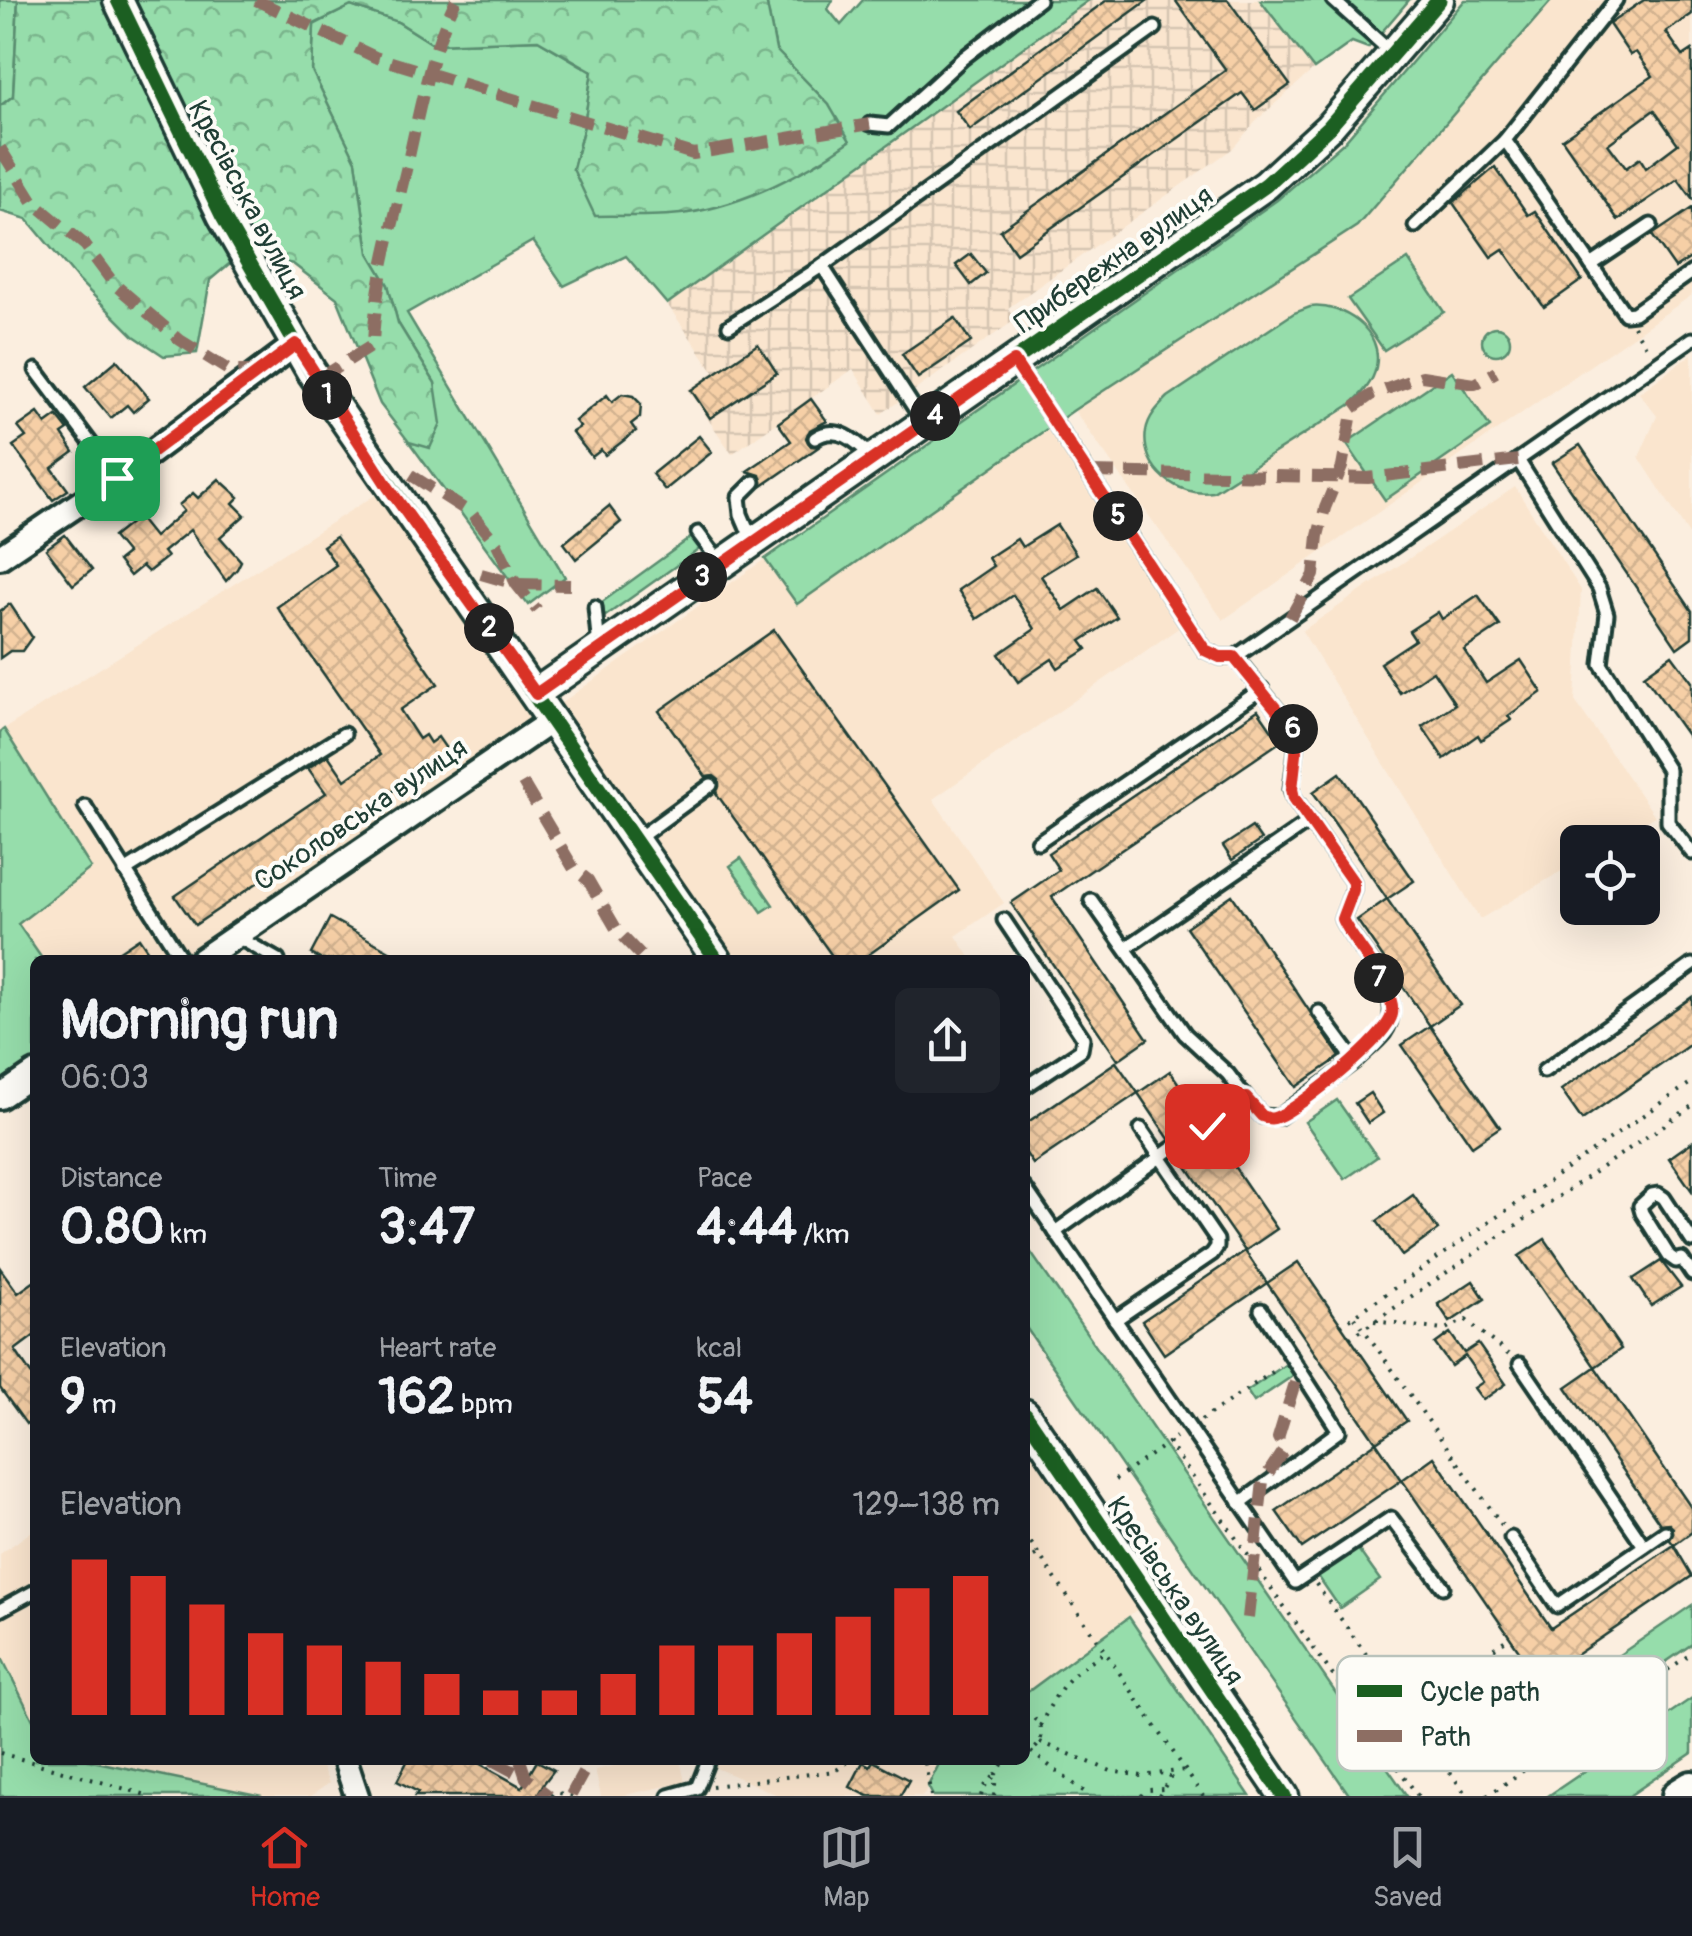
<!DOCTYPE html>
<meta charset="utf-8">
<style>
:root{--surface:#171b24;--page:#20242c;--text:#f1f3f6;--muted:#9ea1a6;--line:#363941;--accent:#d93025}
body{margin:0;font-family:Pangolin,sans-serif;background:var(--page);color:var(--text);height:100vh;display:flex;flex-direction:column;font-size:38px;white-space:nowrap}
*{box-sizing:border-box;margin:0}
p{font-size:32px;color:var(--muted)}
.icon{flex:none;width:55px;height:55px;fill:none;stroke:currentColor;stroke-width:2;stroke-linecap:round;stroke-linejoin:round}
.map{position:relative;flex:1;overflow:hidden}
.details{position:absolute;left:30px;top:955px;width:1000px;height:810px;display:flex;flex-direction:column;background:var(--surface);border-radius:15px;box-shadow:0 10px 40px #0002}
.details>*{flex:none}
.controls{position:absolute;left:1560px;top:825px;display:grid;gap:20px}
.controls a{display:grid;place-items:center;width:100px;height:100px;border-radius:15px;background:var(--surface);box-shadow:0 10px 40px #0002;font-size:50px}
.pin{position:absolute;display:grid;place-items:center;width:85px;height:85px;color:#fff;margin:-42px;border-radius:20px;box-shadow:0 5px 15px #0006}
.km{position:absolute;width:50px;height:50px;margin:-25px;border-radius:50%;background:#222;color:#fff;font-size:28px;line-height:50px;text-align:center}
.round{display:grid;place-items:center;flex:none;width:105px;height:105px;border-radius:15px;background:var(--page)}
.headline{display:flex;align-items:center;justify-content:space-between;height:170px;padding:0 30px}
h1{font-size:55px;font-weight:800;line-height:75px}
.figures{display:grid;grid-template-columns:repeat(3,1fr);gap:15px;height:170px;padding:10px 30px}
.figures div{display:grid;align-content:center}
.figures b{font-size:50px;font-weight:800}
.figures small{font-size:28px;font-weight:400}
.figures p{font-size:28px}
.chart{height:280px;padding:20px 30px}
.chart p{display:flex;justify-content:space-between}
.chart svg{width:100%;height:180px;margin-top:10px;stroke:var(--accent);stroke-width:6}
.menu{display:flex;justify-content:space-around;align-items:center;height:140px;border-top:2px solid var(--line);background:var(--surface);font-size:28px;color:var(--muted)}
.menu a{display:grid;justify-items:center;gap:5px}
.menu .current{color:var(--accent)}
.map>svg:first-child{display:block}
.built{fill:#fae5ce}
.industrial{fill:url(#industrial-grid)}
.green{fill:#96ddab;stroke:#5a8d70;stroke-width:2.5}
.forest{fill:url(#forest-crowns);stroke:#5a8d70;stroke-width:2.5}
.building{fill:url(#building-cross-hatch);stroke:#1f3d34;stroke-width:2.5;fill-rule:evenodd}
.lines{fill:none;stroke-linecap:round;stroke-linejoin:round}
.service-casing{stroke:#1f3d34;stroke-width:19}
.minor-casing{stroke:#1f3d34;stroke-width:30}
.tertiary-casing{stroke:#1f3d34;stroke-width:35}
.secondary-casing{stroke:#1f3d34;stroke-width:40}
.path{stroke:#1f3d34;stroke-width:4;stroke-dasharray:2.5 8;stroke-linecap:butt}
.service{stroke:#fdfcf7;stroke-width:11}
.minor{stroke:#fdfcf7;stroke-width:22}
.tertiary{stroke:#fdfcf7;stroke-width:28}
.secondary{stroke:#fdfcf7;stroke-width:32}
.quiet{stroke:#8d6e63;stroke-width:12;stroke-dasharray:25 12;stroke-linecap:butt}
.cycleway-casing{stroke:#fdfcf7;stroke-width:21}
.cycleway{stroke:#1b5e20;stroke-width:15}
.route-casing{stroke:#fff;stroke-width:20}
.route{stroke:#d93025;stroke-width:12}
.labels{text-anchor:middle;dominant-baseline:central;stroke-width:8;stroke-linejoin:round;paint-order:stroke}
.street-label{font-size:28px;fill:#1f3d34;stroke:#fdfcf7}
.key{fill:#fdfcf7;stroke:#bac3bc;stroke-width:2.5}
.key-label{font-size:28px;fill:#1f3d34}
</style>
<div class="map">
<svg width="1692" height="1796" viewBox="0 0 1692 1796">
<defs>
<pattern id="industrial-grid" width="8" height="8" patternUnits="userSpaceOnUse" patternTransform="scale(2.5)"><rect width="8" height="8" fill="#fae5ce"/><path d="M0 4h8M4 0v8" fill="none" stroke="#d6c5b2"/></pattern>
<pattern id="forest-crowns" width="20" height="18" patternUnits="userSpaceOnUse" patternTransform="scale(2.5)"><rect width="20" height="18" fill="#96ddab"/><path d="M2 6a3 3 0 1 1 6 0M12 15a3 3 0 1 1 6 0" fill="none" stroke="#7ab48c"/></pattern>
<pattern id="building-cross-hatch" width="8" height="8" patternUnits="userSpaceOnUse" patternTransform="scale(2.5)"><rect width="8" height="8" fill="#f6cfa6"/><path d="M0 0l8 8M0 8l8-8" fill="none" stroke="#d2b390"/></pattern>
</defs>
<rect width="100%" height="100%" fill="#fbeedf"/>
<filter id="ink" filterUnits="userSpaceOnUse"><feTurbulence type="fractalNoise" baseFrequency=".01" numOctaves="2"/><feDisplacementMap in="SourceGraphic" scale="20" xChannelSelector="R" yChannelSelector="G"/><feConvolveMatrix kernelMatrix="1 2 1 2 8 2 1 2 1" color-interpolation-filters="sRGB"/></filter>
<g filter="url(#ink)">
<g class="built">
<path d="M1552,0h140v295l-469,325 -149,-210 283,-184z"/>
<path d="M1692,354v185l-53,-82 18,-41 -18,-23z"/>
<path d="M1054,424l136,196 -257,179 71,104 -48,33 16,24h-244l-171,-254 208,-147 32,44z"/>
<path d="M388,487l166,232 -353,241h-158l-25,-36 73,-57 -87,-138z"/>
<path d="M1515,487l66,103 -6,111 80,115 -44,26h-33l-1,20 -97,57 -178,-288z"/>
<path d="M1025,1414l126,185 -126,95z"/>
<path d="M35,1529v196l-35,-70v-101z"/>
<path d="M87,1760h232l10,23 -18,13h-49z"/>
<path d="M642,1760h38l5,22 -65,14h-19l-6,-26z"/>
<path d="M708,1760h233l-18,36h-143l-73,-32z"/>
</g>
<path class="industrial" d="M1089,0h171l54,69 -56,50 -26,30 -224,159 7,12 -134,94 -28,-45 -121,85 -44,-64 26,-18 -47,-68z"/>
<g class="green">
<path d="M0,0h18l-5,96 -13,10z"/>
<path d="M766,0h67l-5,9 13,16 22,-25h226l-422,304 -41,-48 -62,30 -31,-45 -126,72 158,264 -37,28 -119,-163 21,5 5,-64 -37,-60 -10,-38 -19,-32 -13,-92 -44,-90 2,-46 37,-19 47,16 35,22 105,-4 54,32 -8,54 -11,43 115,44 66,-20 71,-34 4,-54 -53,-55z"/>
<path d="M1260,0h149l-41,48 -16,-6 -38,27z"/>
<path d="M1465,0h87l-195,226 -283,184 -277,194 -32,-45 512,-359 66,-57z"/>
<path d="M1408,259l36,53 -60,38 -36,-51z"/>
<path d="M1310,307c32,-4 74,23 66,60 -3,16 -14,27 -26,38l-137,87c-34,6 -73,-23 -67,-61 2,-14 12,-24 22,-34l126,-84z"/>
<circle cx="1496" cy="341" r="14"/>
<path d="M1452,371l38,56 -105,73 -39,-57z"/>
<path d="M693,536l8,12 -97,69 -2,-15z"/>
<path d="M4,729l87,139 -73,56 25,36h-8v113l-35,24v-365z"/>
<path d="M741,858l32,47 -11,7 -32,-46z"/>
<path d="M1337,1100l40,57 -32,22 -40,-57z"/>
<path d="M1025,1244l382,552h-57l-325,-470z"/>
<path d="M1292,1360l8,11 -46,31 -7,-11z"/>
<path d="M1355,1545l25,35 -40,28 -24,-35z"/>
<path d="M1692,1605v39l-125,86 -18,-27z"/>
<path d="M1129,1617l121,179h-317l-5,-10 13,-26h84v-66z"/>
<path d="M0,1654l35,70v36h52l175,36h-262z"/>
<path d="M1692,1698v55l-63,43h-81z"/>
</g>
<path class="forest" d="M18,0h748l10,50 53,55 21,36c-46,33 -105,63 -162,72 -30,5 -63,2 -93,3l-22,-47 11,-43 8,-55 -54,-31 -105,4 -35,-22 -47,-16 -37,18 -2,47 44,90 13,92 19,32 10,38 37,60 6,41 -11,24 -21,-6 -29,-38 -43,-106 -44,-34 -51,-11 -32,27 -13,73 -33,3 -30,-20 -56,-56 -51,-61 -27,-8v-105l13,-10z"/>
<g class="building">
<path d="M1107,0h41l-178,130 -14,-19z"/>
<path d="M1175,0h53l62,85 -35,25 -13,-17 -226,160 -16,-23 226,-160z"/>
<path d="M1644,0h48v14l-26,18 17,24 9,-6v148l-14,-19 -60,41 -56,-81 91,-63 -17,-24 -6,3 -21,-31zM1654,110l24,34 -32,24 -6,-10 -14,10 -18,-24z"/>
<path d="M1495,167l33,48 7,-4 47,69 -38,27 -41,-58 -12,8 -38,-54z"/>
<path d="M1692,208v49l-17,11 -23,-33z"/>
<path d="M971,254l15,19 -15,12 -15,-20z"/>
<path d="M955,318l16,24 -53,36 -16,-24z"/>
<path d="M758,344l19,29 -67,45 -19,-28z"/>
<path d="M117,360l32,38 -16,14 -6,-7 -16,13 -26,-31z"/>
<path d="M622,394l11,2 8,8 -1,13 -9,7 5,7 -31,24 -4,-5 -9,7 -20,-25 8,-5 -5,-6 32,-26 5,7z"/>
<path d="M811,399l16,22 -17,9 -4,8 5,8h9l-58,40 -2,-11 -13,-4 44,-30 -13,-18z"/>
<path d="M38,413l8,11 11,-8 11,14 -6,4 12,18 -22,16 16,22 -15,10 -40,-54 13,-9 -8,-10z"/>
<path d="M699,436l13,16 -47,38 -13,-16z"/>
<path d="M1580,445l112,166v26l-15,11 -125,-185z"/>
<path d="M219,479l20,18 -6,6 12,12 -25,22 21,24 -4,8 -11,12 -36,-51 -27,22 4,5 -19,15 -6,-6 -12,10 -12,-15 9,-7 -14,-17 25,-20 16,20 30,-26 -5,-6 14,-12 5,5z"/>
<path d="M609,506l12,16 -45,37 -12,-16z"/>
<path d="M1057,525l19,29 -35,22 23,34 33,-22 20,29 -36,24 6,8 -29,19 -6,-9 -34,23 -19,-28 36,-25 -22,-34 -36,24 -19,-29 35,-24 -5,-8 29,-19 5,8z"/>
<path d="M65,535l27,35 -19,15 -27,-36z"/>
<path d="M336,537l102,147 -38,26 19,29 6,-4 5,8 8,-6 11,16 -254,172 -20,-29 151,-103 -18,-25 20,-13 17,25 35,-25 -103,-148 59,-42 -13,-19z"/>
<path d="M1478,595l22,31 -36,24 22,33 35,-23 21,32 -34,24 3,4 -30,20 -3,-5 -34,24 -22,-33 33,-22 -22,-33 -33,22 -20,-30 35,-23 -6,-9 29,-19 4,7z"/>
<path d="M10,604l22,33 -10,14h-12l-10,7v-47z"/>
<path d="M774,630l185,260 -98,70h-26l-119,-167 3,-13 -5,-4 -8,1 -47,-66z"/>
<path d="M1672,655l20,27v60l-48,-67z"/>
<path d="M1258,710l22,32 -228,155 96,142 -30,21 -107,-157 48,-33 -11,-17z"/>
<path d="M1340,773l74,108 -27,18 -74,-107z"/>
<path d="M1252,827l9,13 -29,20 -9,-14z"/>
<path d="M1232,895l108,162 -44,30 -110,-160z"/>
<path d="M1387,899l73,106 -30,21 -73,-106z"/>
<path d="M330,918l76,42h-84l-11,-6z"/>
<path d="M139,938l15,22h-48z"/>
<path d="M1692,997v46l-110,77 -21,-30z"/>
<path d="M1430,1026l70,101 -28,19 -70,-101z"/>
<path d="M1116,1062l22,31 -105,71 -8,-12v-28z"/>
<path d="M1170,1071l32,47 -3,13 5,4 8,-1 65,95 -32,22 -66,-96 3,-13 -5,-4 -8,1 -31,-46z"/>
<path d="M1370,1093l13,20 -15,10 -13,-20z"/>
<path d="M1692,1142v49l-23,-33z"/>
<path d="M1413,1195l25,35 -36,26 -25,-35z"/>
<path d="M1545,1239l76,110 -26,18 -76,-111z"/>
<path d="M1245,1251l22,32 -103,71 -22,-33z"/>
<path d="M1661,1261l20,26 -30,19 -18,-27z"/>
<path d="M1298,1262l109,159 -31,21 -109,-159z"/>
<path d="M0,1268l18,25 17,-12v54l-20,15 20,30v37l-9,7 -26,-36z"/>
<path d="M1473,1281l12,18 -35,23 -12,-18z"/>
<path d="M1450,1333l14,20 14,-9 28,40 -23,16 -9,-12 9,-6 -18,-26 -14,10 -16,-22z"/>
<path d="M1595,1367l97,142v23l-18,13 -4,-5 3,-12 -5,-5 -8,1 -94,-137z"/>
<path d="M1376,1442l26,38 -100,68 -26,-37z"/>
<path d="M1434,1457l117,171 123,-83 18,31 -141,96 7,9 -21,15 -15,-22 9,-6 -129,-188z"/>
<path d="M408,1760h65l49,27 15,-26 17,9 -10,13 -7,12 3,1h-125l3,-4 -21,-11z"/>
<path d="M873,1761l36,19 -9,16h-32l-18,-9 13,-25 7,4z"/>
</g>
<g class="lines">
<defs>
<g id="service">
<path d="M1333,0l60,54"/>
<path d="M1616,0l-111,140 120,174 9,-1 58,-41"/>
<path d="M870,124l19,2 73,-67 77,-59"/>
<path d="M1415,226l90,-86"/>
<path d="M1591,265l60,-40"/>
<path d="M729,326l93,-60"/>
<path d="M1014,361l191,289 15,7h15l457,-318"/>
<path d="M36,370l81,108"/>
<path d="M924,423l-102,-157 333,-238"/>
<path d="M815,438c23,-15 42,4 59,20"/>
<path d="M1518,460l81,128 8,26 -6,50 67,106v52l24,31"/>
<path d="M698,533l23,31"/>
<path d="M753,542l-12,-28 -2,-17 15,-15"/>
<path d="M595,607l4,40"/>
<path d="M1235,657l63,79 -7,53 3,9 59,84v8l-11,29c15,33 69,75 42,114 -8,10 -20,19 -29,28"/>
<path d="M85,806l97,154"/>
<path d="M636,840l75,-55"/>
<path d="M1038,842l224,-153"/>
<path d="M125,871l219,-137"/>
<path d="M1091,900l94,134 43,40 18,24 -39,28"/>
<path d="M1004,920l79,118 -2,12 -56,37"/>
<path d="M236,936l42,24"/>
<path d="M1126,948l184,-127"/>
<path d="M1544,1071l148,-106"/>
<path d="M1246,1098l16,18 17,1 76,-56 -36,-49"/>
<path d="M1025,1188l270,394 96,-64 52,69"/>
<path d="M1055,1232l119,-85"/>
<path d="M1692,1241l-28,-43 -6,-4 -6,1 -12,11 2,7 27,43 7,5 6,-2 10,15"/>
<path d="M1115,1320l97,-66 5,-7v-7l-76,-111"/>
<path d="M1520,1364l124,182"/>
<path d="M1240,1503l99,-72 -78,-121"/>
<path d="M1511,1538l46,68 108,-74"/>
<path d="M0,1610l35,-19"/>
<path d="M669,1796l28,-8 11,-28"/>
</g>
<g id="minor">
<path d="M0,557l117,-79 179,-134"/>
<path d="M201,960l353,-241"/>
<path d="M0,1097l35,-24"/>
<path d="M345,1760l12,36"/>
</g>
<g id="tertiary">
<path d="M118,0l104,215 89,156 406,589"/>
<path d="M536,693l730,-508 63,-58 110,-127"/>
<path d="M1025,1414l259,382"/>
</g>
<path id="secondary" d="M1679,1796l13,-8"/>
</defs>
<use href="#service" class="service-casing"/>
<use href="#minor" class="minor-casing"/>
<use href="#tertiary" class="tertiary-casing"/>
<use href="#secondary" class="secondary-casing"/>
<g class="path">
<path d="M1633,326l16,25"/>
<path d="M1355,1317l147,208"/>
<path d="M1374,1321l69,9 23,-10 43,35"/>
<path d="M1341,1325l351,-243"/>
<path d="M1350,1338l342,-232"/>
<path d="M1201,1420l79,-53"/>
<path d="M1168,1442l250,354"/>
<path d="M1115,1480l61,-43"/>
<path d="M1025,1534l178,262"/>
<path d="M1025,1562l13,-8"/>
<path d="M1316,1584l151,212"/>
<path d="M1494,1650l66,94"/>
<path d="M1025,1713l14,9c6,15 1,27 -14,32"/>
<path d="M1040,1726c18,-38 29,-52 65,-74"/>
<path d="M1373,1732l137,-95"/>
<path d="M1040,1742l71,29 31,5 43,-6"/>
<path d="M1031,1752l59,44"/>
<path d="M0,1753l150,43"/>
<path d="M917,1760l8,3 6,-3"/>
<path d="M925,1763l6,33"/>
<path d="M712,1786l123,-15 16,-11"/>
<path d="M551,1796l3,-4 19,4"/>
<path d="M981,1796l2,-8 13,-14"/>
<path d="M994,1796l2,-22 9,-14"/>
<path d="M1141,1796l8,-6 14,-1"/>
<path d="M1159,1796l15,-25"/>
<path d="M1487,1796l205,-143"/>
</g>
<use href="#service" class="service"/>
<use href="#minor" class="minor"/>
<use href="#tertiary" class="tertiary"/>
<use href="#secondary" class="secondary"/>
<g class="quiet">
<path d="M256,0l119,57 318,97 177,-30"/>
<path d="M0,148l34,55 51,42 29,39 66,56 50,31h30"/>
<path d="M317,380l56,-35c2,-61 19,-116 33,-175 13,-57 23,-117 50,-170"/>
<path d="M1090,472l278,6 150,-18"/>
<path d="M411,475l61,39 25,30 19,40 21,26"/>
<path d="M481,574l35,10 54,1"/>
<path d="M1290,618l24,-43 4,-39 7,-28 17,-41 11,-59 18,-13 51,-19 53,8 21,-12"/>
<path d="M523,783l51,86 14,11 30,52 27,28"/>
<path d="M1248,1618l15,-137 21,-32 -6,-11 20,-65"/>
<path d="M492,1760l34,18"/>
<path d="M520,1760l6,18 23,18"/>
<path d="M571,1795l19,-35"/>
</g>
<defs>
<g id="cycleway">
<path d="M118,0l104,215 89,156 406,589"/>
<path d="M536,693l730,-508 63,-58 110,-127"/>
<path d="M1025,1414l259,382"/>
</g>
</defs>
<use href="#cycleway" class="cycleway-casing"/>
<use href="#cycleway" class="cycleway"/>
</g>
</g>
<g class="lines" filter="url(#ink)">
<defs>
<path id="route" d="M117,478l179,-134 92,143 148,207 478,-333 191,289 15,7h14l64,79 -6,53 2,9 59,84v8l-11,29c12,27 54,66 50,95 -4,23 -92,94 -115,103 -7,3 -8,1 -15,-1l-16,-18 -39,28"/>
</defs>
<use href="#route" class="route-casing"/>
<use href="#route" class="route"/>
</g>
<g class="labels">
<g class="street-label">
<text transform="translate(247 200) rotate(62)">Кресівська вулиця</text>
<text transform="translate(1114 260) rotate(-35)">Прибережна вулиця</text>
<text transform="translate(361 815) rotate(-34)">Соколовська вулиця</text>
<text transform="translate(1175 1591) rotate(56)">Кресівська вулиця</text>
</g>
</g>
<rect x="1337" y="1656" width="330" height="115" rx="15" class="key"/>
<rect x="1357" y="1685" width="45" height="12" fill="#1b5e20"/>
<rect x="1357" y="1730" width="45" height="12" fill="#8d6e63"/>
<g class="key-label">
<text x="1420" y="1701">Cycle path</text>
<text x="1420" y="1746">Path</text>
</g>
</svg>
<div class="controls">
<a><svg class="icon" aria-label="locate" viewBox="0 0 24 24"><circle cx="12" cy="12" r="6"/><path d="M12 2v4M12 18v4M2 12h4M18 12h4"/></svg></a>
</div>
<div class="pin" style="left:117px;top:478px;background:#1e9e55"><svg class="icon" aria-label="arrive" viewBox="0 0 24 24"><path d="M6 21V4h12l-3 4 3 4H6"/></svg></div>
<div class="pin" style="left:1207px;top:1126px;background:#d93025"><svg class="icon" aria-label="check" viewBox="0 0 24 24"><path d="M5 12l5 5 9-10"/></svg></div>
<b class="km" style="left:327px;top:395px">1</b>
<b class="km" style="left:489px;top:628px">2</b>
<b class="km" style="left:702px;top:577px">3</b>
<b class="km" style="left:935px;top:416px">4</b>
<b class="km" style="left:1118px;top:516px">5</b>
<b class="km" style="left:1293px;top:729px">6</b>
<b class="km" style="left:1379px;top:978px">7</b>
<section class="details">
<div class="headline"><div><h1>Morning run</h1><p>06:03</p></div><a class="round"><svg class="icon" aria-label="share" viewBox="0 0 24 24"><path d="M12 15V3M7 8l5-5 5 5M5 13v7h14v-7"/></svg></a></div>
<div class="figures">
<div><p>Distance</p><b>0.80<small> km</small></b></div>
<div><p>Time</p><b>3:47</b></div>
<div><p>Pace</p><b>4:44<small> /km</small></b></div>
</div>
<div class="figures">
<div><p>Elevation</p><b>9<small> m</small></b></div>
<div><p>Heart rate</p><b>162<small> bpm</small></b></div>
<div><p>kcal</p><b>54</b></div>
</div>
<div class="chart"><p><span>Elevation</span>129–138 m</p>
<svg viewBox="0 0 160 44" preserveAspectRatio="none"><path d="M5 44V6M15 44V10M25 44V17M35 44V24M45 44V27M55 44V31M65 44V34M75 44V38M85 44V38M95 44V34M105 44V27M115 44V27M125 44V24M135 44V20M145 44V13M155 44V10"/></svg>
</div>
</section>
</div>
<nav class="menu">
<a class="current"><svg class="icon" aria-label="home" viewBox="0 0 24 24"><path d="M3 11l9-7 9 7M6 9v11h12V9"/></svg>Home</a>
<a><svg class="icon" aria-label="map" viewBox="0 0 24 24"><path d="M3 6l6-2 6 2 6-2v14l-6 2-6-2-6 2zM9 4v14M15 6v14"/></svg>Map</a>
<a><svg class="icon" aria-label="saved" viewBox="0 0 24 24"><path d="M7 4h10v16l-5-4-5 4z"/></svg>Saved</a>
</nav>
